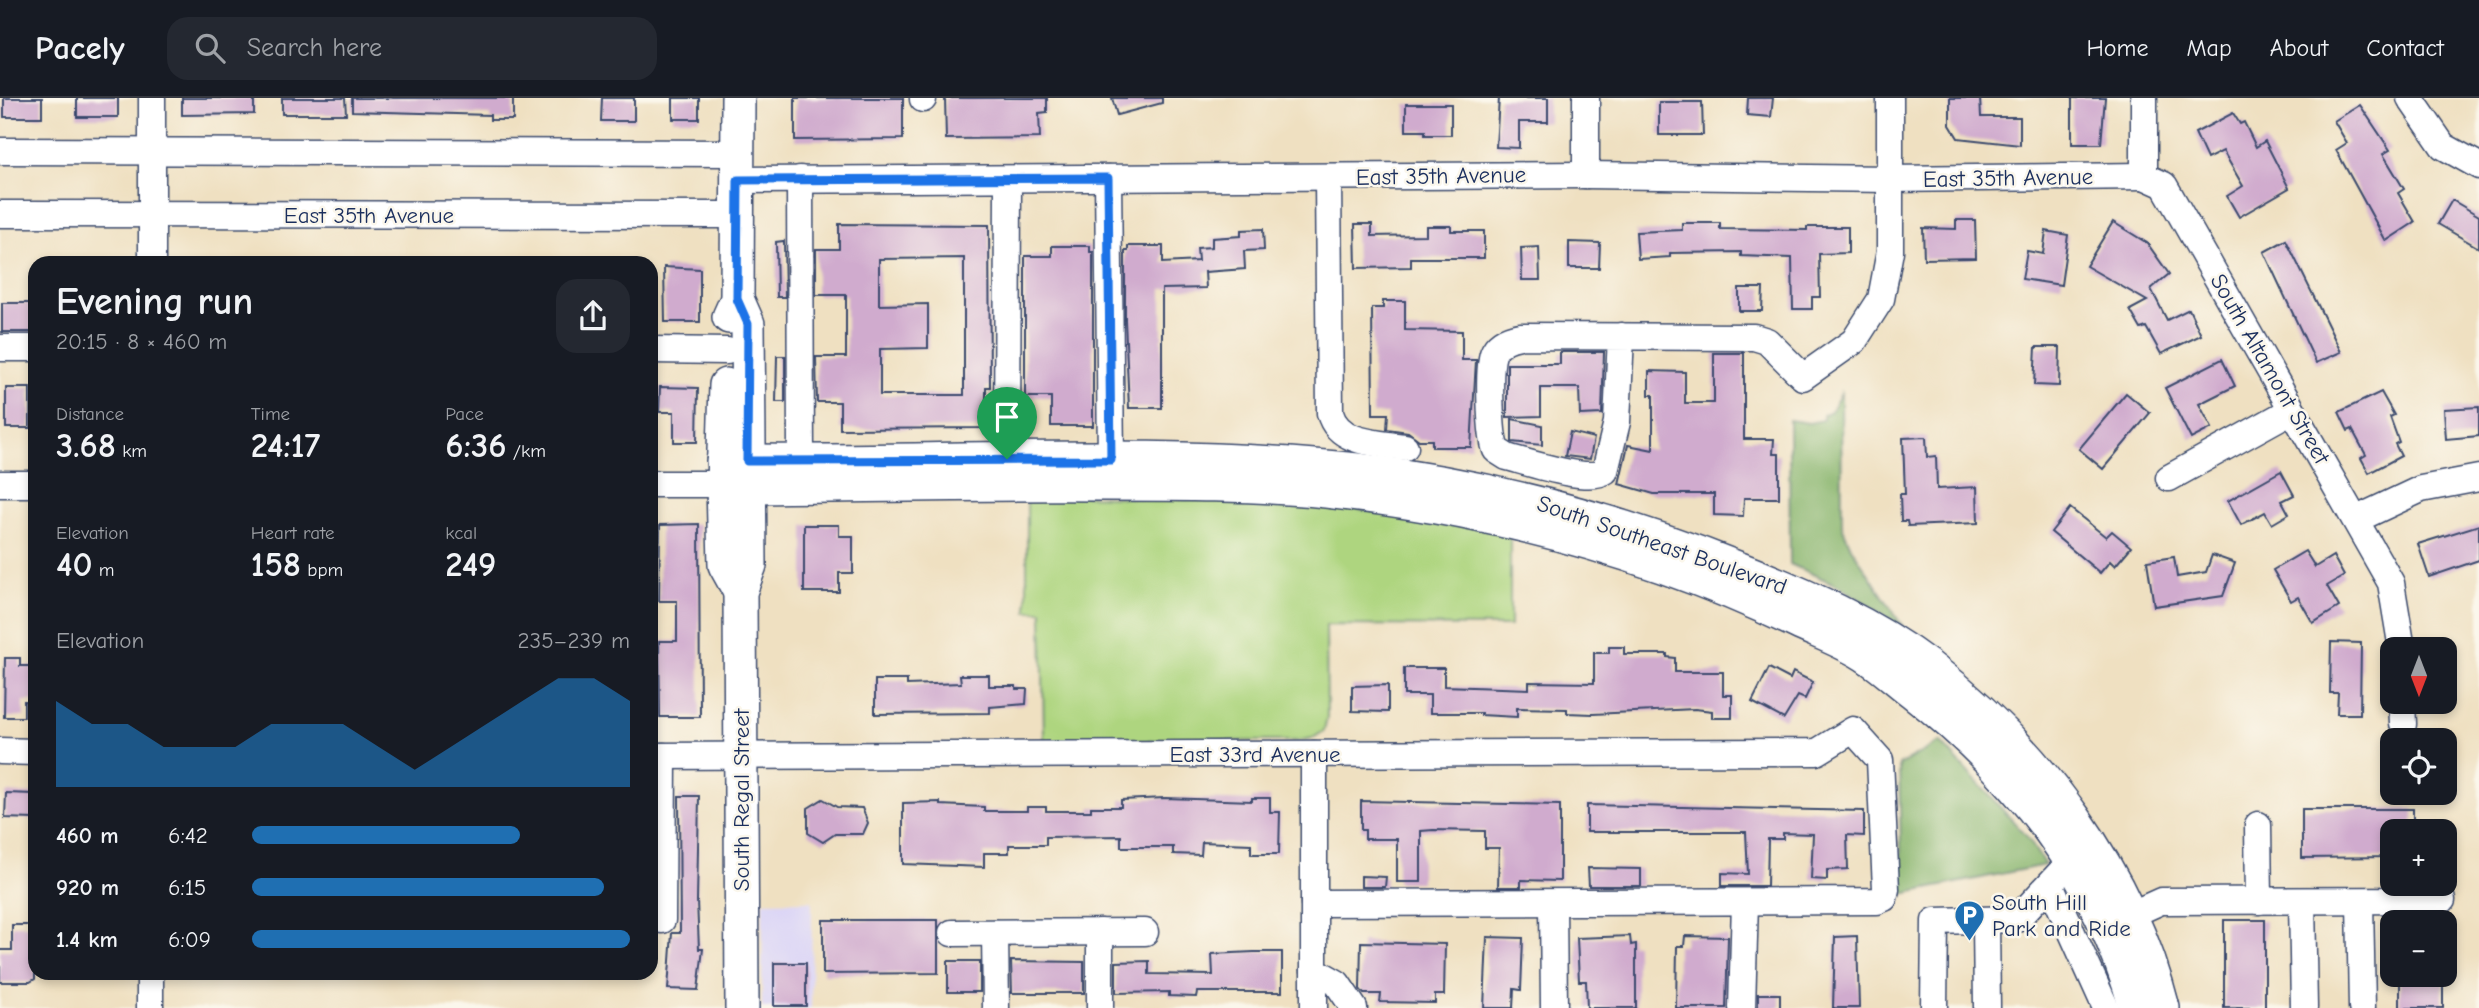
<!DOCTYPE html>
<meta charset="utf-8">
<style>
:root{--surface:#171b24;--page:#242831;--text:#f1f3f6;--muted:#9ea1a6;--line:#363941;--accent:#1f6fb2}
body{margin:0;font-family:"Comic Neue",sans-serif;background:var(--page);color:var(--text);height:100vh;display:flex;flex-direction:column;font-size:26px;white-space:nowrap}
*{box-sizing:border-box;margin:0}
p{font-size:23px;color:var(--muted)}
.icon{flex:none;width:38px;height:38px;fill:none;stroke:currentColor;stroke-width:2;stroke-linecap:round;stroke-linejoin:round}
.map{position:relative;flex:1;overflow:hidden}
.drawer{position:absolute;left:28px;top:158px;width:630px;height:724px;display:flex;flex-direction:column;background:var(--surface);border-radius:21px;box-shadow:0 4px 10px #0003}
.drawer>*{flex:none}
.needle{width:46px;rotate:180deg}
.tools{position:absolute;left:2380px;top:539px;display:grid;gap:14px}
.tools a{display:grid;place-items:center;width:77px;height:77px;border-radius:14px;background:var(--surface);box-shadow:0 4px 10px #0003;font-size:35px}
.pin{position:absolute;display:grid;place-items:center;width:60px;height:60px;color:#fff;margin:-72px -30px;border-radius:50% 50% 50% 0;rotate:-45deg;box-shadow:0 0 7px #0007}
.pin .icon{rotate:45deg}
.round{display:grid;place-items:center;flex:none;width:74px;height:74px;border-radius:21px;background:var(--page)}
.head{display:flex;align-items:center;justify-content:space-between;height:119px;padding:0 28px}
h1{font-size:38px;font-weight:700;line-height:52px}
.stats{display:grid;grid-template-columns:repeat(3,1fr);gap:10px;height:119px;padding:7px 28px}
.stats div{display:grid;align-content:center}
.stats b{font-size:35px;font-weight:700}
.stats small{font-size:19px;font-weight:400}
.stats p{font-size:19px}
.chart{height:196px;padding:14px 28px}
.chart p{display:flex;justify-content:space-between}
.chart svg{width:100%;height:126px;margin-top:7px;fill:var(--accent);opacity:.7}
ul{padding:0 28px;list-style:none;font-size:23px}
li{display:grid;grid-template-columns:112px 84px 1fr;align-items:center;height:52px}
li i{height:18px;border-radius:9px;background:var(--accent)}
header{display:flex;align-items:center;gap:42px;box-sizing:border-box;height:98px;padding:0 35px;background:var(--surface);border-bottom:2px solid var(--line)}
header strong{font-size:33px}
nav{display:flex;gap:38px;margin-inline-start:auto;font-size:24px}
.search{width:490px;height:63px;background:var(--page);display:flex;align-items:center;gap:18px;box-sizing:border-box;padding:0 24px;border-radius:21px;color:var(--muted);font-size:26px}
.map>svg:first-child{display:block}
.built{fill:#dcd6f6}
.green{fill:#aed57f;stroke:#64826e;stroke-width:2}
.forest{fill:#8ab66e;stroke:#527266;stroke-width:2}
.building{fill:#d0abce;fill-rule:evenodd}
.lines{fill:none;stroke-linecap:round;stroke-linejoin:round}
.minor-casing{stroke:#3b4a6d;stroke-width:29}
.major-casing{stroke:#3b4a6d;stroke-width:36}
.minor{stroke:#fff;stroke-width:26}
.major{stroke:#fff;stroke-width:33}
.route-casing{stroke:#fff;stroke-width:14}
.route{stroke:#1a73e8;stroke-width:9}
.labels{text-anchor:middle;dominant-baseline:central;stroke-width:5;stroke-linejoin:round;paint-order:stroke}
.street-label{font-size:23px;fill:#1b2f5e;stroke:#fbf7ec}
.poi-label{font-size:23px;fill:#1b2f5e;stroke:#fbf7ec;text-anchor:start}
</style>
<header>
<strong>Pacely</strong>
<div class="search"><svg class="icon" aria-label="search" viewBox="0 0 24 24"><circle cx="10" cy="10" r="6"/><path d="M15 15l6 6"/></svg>Search here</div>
<nav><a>Home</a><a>Map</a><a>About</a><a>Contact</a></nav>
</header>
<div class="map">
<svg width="2479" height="910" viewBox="0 0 2479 910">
<rect width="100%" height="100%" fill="#fbf7ec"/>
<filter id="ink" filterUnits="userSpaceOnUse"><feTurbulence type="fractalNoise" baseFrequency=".0143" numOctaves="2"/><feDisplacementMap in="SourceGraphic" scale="14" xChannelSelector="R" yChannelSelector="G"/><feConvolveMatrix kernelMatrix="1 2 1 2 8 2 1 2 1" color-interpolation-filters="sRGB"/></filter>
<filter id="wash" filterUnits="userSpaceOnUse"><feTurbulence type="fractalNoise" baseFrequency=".00686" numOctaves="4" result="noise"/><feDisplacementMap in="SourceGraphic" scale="28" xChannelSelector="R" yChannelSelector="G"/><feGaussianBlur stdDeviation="1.57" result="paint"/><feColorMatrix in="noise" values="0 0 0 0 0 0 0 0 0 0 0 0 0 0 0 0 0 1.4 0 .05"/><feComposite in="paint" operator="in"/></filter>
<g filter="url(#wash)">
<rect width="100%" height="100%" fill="#efe0c1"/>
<path class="built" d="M812,803l-1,107h-49l1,-106z"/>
<path class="green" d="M1027,396l298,10 185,29v93l-184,-1 1,93 -3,13 -11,7 -16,3h-253l-2,-130h-15z"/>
<g class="forest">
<path d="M1841,295l1,133 9,21 52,80 -64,-41 -49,-22 -1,-144 20,3 14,-3v-5l8,-4z"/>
<path d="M1940,644l85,92 20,31 -143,29 -3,-129z"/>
</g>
<g id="blocks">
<g class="building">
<rect x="4" y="0" width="38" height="19"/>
<rect x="77" y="0" width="41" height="19"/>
<path d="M182,0h72v16l-72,1z"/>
<path d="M282,0h63l1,16h-64z"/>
<path d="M352,0h161v22h-23v-5l-138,-4z"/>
<path d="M602,0h32v23h-33z"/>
<rect x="673" y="0" width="26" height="21"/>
<path d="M795,0h108v41l-108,1z"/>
<path d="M945,0h102v14l-8,1 1,25 -94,1z"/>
<path d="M1112,0h50v5l-45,12z"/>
<path d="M1499,0h49v24h-29v26l-23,-1z"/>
<path d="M1748,0h25l-2,19 -24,-2z"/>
<path d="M1950,0h30l1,19h39v28l-62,-7 -8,-13z"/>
<path d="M2072,0h33l-4,46h-29z"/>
<path d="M1659,4h43l1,33h-44z"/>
<path d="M1406,6h45v31h-26v-4h-19z"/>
<path d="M2360,7l30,45 -7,4 21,35 -6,4 17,29 -29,19 -50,-91 11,-7 -13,-22z"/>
<path d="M2233,15l7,11 4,-2 12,25 9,-6 24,47 -50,29 -12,-21 16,-10 -20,-35 -16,8 -12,-26z"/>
<path d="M2452,102l27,16v32l-41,-24z"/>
<path d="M1956,122h19l1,38 -52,1 -1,-31 33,1z"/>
<path d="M2113,124l34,21 22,31 -18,15 16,31 22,-11 12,26 -40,19 -15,-27 -5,2 -11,-19 17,-9 -61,-35z"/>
<path d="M1682,125h38v6l87,1v-3h41v26l-29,1 1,43h-8v12h-19l-1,-51 -51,-2v-4l-71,1v4l-32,2 -2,-27 46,-2z"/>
<path d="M839,126l150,1 1,162h-4v41l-146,1v-27h-23l-1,-45h30v-62h-30v-46h23zM964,160v137h-84v-46l48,-1v-44l-49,1v-46z"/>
<path d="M1355,126h17v12l54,-1v-9h25v5h33v27h-73v9l-55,1z"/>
<path d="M1263,131l1,21 -20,1 1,18 -40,3 1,16 -44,1v119h-33l-4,-88v-69h3v-5h35v17l35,-2 -1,-13 15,-1v-9l29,-2v-6z"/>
<path d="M2046,133l22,4 -7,50 -39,-6 5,-28 16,3z"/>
<path d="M2286,142l55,112 -25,11 -52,-111z"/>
<path d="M784,143l1,56h-8l-1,-55z"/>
<path d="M1569,144l31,1 -1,25h-30z"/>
<path d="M1052,148h38v6h3v174h-42v-29h-26v-141h27z"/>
<path d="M1539,149l1,33h-18l-1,-32z"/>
<path d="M664,169l36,2v53h-35z"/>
<path d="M1739,190h24l-1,23h-23z"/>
<path d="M1383,203h22v29l57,1v29h14l-5,87h-39v-7h-13l-11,-8 -21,-3 1,-15h-15l-1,-106h11z"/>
<rect x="2" y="205" width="33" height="29"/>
<path d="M2036,249h24l-1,39 -25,-1z"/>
<path d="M1560,254h44l-2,62 -22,1 -1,-27h-38v28l-34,1v-53h53z"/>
<path d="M1714,255h30v86h30l-1,15h6v44h-35l-1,18 -29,-1v-21h-60l-35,-10 9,-39 25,5v-55h-4v-24l36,1v31h29z"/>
<path d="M777,258h8v46h-9z"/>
<path d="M2222,261l13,27 -36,18 13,24 -21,11 -26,-51z"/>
<path d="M660,289l38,1 -1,54h-23v-30h-15z"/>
<rect x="6" y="290" width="24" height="40"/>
<path d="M2381,294l13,23 -4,2 9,25 -4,2 6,12 -32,17 -8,-15 5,-3 -14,-26 -4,2 -9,-19z"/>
<path d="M2126,295l24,20 -47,56 -24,-20z"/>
<path d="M2479,309v29l-33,3 -2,-30z"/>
<path d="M1512,321l30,6v20l-30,-3z"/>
<path d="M1570,334l24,6 -4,21 -25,-3z"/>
<path d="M1926,339l1,20 9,-1 1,33 40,-2 1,36 -70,3 -1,-5h-6l-1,-27h5l-2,-56z"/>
<path d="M2281,373l13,24 -12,6 7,13 -17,10 -7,-12 -24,13 -13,-24z"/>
<path d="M2070,410l36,29 6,-6 19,16 -16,19 -5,-5 -10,12 -49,-41z"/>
<path d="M699,426l1,193h-40l-1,-76h18v-40h-18l1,-76z"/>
<path d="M804,427h35v11h14v37h-14v19h-35z"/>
<path d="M2479,427v35l-50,17 -11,-33z"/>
<path d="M2305,453l10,16 18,-11 11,20 -17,10 12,21 -26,16 -15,-26 -7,4 -18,-31z"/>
<path d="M2212,457l23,8 -12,33 -69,10 -7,-45 27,-4 3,20 29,-5z"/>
<path d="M2331,544l30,1 -1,71h-23l1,-21h-8z"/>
<path d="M1609,549h15v7h43v3l8,1v14h48v23h9v23h-20v-7l-17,-2 -102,5 -26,-1v-4l-50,-1v9l-36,-2v-2h-51v-18h-26v-27h40v18l85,3v-7l65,1v-30h15z"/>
<path d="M5,560h15v8h15v35h-11v16h-20z"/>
<path d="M1769,570l21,11 3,-7 20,10 -8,17 -7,-3 -14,23 -32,-17z"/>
<path d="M960,577h29v11h27v3h11l-1,15 -36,3v6l-115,1v-34h32v5l54,-2z"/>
<path d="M1388,587v27l-36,-1v-25z"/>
<path d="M6,695l28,1v25l-29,-1z"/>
<path d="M679,698h20l-2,105 2,48h4l-5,41 -30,-1 4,-56h8z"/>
<path d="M1165,700l87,3v-3h18v14h10l-1,42h-28v-10l-49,-2 -1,13 -28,-1v-7h-52v-11l-75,1v8h-37v8h-25v14l-81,-3v-61l37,-1v3l44,2v4h43v-4h19v4h45v-4h30v-7z"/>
<path d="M823,701l14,8 25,1 6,15 -5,11h-28l-12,8 -15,-9v-25z"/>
<path d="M1361,703l199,4v76l-39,-1v7h-23l1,-39h-14v-17l-52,-1 -12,1v51h-24v-43h-32v-9h-4z"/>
<path d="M1587,707l277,6v25l-17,-1 1,34 -21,1v10l-16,-1 2,-45 -30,-1v6h-15l-1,47h-45v-13l26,1 -2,-42h-159z"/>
<path d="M2302,711h111v22h-21v26l-90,1z"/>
<path d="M1588,770l53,1v17h-52z"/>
<path d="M1361,778l25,1 -1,10h-24z"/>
<path d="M823,822h115v53l-115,1z"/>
<rect x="2224" y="822" width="41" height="88"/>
<path d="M12,827h23v54l-5,3h-30v-32h12z"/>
<path d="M1630,838l1,9 5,-1v64h-49l-1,-27h-7l-2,-43z"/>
<path d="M1685,838l43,1 -2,71h-50l1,-62h7z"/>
<path d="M1857,838l2,72h-26l2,-71z"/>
<path d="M1487,839l36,1 -2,52 -7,-1 -1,19h-29z"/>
<path d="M1361,844l84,2 -1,51h-9v8l-55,-1 1,-8h-17l-4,-5z"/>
<path d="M1254,854h28v40h-85l-1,5 -27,-1v-4l-53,1v-31l33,-1v13l64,1 -1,-21z"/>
<rect x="948" y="863" width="32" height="31"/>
<path d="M1011,863l73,1v31h-72z"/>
<rect x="774" y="865" width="32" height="43"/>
<rect x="2400" y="877" width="43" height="33"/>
<rect x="1758" y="896" width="22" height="14"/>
</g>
</g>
</g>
<g filter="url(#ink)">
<use href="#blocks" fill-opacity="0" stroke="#3b4a6d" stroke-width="2"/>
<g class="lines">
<defs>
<g id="minor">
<path d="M152,0v164"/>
<path d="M923,0v1"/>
<path d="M2144,0v78l20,9 227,398 11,66"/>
<path d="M2410,0l33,48 36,20"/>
<path d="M0,53l738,2"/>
<path d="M1586,77v-77"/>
<path d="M1108,80l3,282"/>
<path d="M1328,80l2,235c8,31 48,30 75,34"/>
<path d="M800,81l1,282"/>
<path d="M738,82l848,-5 304,4 254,-3"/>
<path d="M0,116l738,1"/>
<path d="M1621,238l-4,86 -12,49c-16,12 -78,-9 -98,-14l-11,-7c-6,-14 -8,-81 -3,-96 4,-11 15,-16 27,-18l234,1 13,4 36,36 51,-36 27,-42 9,-48v-153"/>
<path d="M0,250h35"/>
<path d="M651,252l76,1"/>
<path d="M1007,361l1,-280"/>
<path d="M2169,380l123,-68"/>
<path d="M0,386h35"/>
<path d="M651,386h72"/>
<path d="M2357,421l64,-30 58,-11"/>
<path d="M2402,604l1,22"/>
<path d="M0,653l35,1"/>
<path d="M651,658l1166,-4 36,-22 27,30 6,129 -2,9 -7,3 -563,2"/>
<path d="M2258,727l1,76"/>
<path d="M2050,786l56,124"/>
<path d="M2302,803l2,107"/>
<path d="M2360,803l2,107"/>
<path d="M1553,805l1,105"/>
<path d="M2130,817l31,-14 281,-1"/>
<path d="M662,822l1,-164"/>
<path d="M1986,824l1,86"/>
<path d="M1100,834v76"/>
<path d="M952,835l193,-1"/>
<path d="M995,835l1,75"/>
<path d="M1314,872l23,13 17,25"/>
<path d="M150,875v35"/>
<path d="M1314,910v-254"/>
<path d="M1742,910l3,-106"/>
<path d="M1934,910l1,-87 82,-2 54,-58"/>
</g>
<g id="major">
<path d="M737,201l11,25 2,241 -10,27 2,416"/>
<path d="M729,219l8,-18 1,-201"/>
<path d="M726,287l-3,99 2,81 15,27"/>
<path d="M723,363l9,19 16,7c118,-1 236,-4 354,-3 75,0 150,0 224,7 162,18 324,60 471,131 21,10 45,19 65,31 18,11 34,26 51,39 107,84 186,183 223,316"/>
<path d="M747,363c203,2 408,-13 610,9 132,15 260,50 383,99 66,26 132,55 189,98 110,84 200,206 234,341"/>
</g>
</defs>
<use href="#minor" class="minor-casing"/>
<use href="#major" class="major-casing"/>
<use href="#minor" class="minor"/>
<use href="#major" class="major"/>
</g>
</g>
<g class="lines" filter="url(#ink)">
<defs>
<path id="route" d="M1108,80l3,282 -364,1 1,-137 -11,-25 1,-119z"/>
</defs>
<use href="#route" class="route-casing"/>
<use href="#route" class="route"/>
</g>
<defs>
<symbol id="parking-pin" viewBox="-11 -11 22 30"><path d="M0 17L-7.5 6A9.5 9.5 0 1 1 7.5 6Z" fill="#1f6fb2" stroke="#fbf7ec"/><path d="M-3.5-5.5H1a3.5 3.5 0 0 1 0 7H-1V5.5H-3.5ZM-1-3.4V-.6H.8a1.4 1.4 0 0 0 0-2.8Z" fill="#fff"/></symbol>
</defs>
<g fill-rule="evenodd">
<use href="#parking-pin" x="1952" y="800" width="35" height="47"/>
</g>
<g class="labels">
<g class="street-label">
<text transform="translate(1441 78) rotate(-1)">East 35th Avenue</text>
<text transform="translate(2008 80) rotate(-1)">East 35th Avenue</text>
<text x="369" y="117">East 35th Avenue</text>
<text transform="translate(2270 271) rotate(60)">South Altamont Street</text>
<text transform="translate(1662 447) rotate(19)">South Southeast Boulevard</text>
<text x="1255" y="656">East 33rd Avenue</text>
<text transform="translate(741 702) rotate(-90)">South Regal Street</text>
</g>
<g class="poi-label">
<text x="1992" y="804">South Hill<tspan x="1992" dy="26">Park and Ride</tspan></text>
</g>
</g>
</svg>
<div class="tools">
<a><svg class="needle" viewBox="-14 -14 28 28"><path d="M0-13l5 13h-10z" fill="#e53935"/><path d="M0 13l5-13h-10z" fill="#9ea1a6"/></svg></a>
<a><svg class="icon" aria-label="locate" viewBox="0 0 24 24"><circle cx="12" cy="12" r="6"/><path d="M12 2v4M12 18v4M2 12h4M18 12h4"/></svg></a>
<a>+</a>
<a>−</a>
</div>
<div class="pin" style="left:1007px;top:361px;background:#1e9e55"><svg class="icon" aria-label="arrive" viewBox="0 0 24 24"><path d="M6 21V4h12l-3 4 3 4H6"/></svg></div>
<section class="drawer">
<div class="head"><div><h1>Evening run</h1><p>20:15 · 8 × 460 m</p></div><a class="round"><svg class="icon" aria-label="share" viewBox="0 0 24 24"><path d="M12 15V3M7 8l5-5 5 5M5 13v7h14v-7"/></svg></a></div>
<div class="stats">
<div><p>Distance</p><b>3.68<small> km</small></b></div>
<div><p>Time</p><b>24:17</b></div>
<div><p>Pace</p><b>6:36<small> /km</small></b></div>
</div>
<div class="stats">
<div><p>Elevation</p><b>40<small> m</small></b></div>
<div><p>Heart rate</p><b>158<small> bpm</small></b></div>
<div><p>kcal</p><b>249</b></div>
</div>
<div class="chart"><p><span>Elevation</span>235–239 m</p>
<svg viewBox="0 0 160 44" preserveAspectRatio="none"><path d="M0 44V14L10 22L20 22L30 30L40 30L50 30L60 22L70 22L80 22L90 30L100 38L110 30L120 22L130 14L140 6L150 6L160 14V44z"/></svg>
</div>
<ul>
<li><b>460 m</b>6:42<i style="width:71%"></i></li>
<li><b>920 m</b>6:15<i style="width:93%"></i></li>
<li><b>1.4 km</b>6:09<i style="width:100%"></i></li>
</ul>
</section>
</div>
